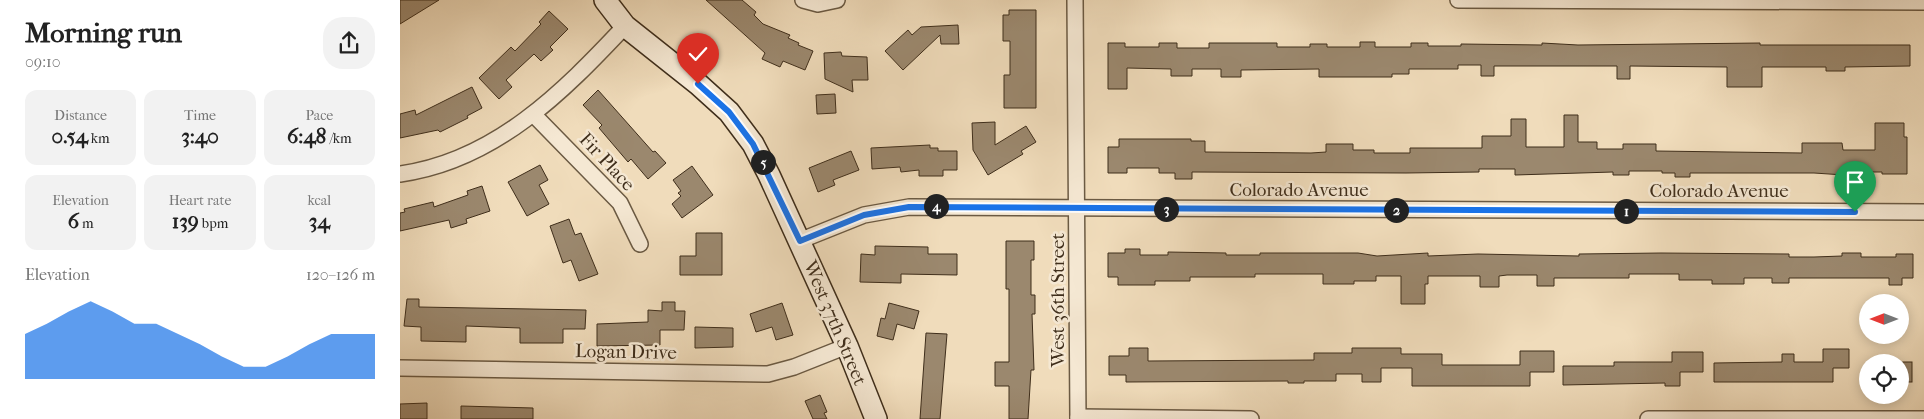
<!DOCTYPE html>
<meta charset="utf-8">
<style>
:root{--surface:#fff;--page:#f2f2f2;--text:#222;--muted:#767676;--accent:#1a73e8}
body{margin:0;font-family:"IM FELL French Canon",serif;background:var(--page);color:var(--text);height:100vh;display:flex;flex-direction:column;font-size:19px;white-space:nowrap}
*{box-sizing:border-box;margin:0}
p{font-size:16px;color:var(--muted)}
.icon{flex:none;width:28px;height:28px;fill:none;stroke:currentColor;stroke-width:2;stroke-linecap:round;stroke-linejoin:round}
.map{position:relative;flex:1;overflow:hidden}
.drawer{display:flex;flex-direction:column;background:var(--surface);width:400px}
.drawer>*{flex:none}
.needle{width:32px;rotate:270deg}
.fabs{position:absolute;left:1459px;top:294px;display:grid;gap:10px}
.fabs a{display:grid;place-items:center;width:50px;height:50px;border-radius:50%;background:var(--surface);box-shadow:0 2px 12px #0003;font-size:25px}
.pin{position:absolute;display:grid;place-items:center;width:42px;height:42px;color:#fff;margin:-51px -21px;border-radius:50% 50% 50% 0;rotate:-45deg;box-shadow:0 0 5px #0007}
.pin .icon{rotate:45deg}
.km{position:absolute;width:25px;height:25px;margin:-12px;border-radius:50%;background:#222;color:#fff;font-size:14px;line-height:25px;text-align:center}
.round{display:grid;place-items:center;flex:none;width:52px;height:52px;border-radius:20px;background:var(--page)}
.overview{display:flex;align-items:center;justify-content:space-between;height:85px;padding:0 25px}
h1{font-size:28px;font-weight:700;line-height:38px}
.stats{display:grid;grid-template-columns:repeat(3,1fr);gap:8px;height:85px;padding:5px 25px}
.stats div{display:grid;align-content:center;border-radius:12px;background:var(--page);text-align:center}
.stats b{font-size:21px;font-weight:700}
.stats small{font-size:14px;font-weight:400}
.stats p{font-size:14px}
.chart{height:140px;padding:10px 25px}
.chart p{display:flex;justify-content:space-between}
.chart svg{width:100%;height:90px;margin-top:5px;fill:var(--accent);opacity:.7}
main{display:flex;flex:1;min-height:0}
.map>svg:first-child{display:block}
.building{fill:#9b886e;stroke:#3f2e1b}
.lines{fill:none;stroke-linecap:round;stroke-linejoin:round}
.street-casing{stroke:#6b5a43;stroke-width:18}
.secondary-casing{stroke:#3f2e1b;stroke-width:24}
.street{stroke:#f5e8d3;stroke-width:15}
.secondary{stroke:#f5e8d3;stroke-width:21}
.route-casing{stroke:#fff;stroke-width:10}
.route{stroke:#1a73e8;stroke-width:6}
.labels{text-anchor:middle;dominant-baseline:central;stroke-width:5;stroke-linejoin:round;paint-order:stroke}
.street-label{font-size:19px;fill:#3f2e1b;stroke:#f5e8d3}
</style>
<main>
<section class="drawer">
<div class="overview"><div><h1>Morning run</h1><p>09:10</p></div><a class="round"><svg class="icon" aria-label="share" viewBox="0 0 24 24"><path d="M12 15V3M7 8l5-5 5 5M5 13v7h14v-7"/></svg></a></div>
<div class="stats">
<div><p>Distance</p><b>0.54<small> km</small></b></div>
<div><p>Time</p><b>3:40</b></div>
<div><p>Pace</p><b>6:48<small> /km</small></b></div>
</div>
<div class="stats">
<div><p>Elevation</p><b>6<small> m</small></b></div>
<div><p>Heart rate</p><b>139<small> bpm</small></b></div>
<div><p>kcal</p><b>34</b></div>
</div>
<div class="chart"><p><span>Elevation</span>120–126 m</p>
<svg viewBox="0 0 160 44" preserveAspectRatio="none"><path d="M0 44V22L10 17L20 11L30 6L40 11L50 17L60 17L70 22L80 27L90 33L100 38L110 38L120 33L130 27L140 22L150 22L160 22V44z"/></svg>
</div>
</section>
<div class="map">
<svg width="1524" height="419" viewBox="0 0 1524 419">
<rect width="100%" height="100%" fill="#f0dcbb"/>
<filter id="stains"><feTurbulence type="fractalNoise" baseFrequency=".004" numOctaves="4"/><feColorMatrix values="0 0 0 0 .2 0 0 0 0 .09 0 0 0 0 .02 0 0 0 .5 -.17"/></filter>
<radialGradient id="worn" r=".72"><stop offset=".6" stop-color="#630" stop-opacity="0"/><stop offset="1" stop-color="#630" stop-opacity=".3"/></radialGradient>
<g class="building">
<path d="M0,0h39l-39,24z"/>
<path d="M306,0h36l14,12 -2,3 9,9 27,11 -2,3 11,5 -1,2 15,6 -8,19 -22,-9 -3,6 -18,-8 3,-6z"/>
<path d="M609,10h27v98h-32v-33h6v-34h-7v-26h6z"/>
<path d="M149,11l19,18 -18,18 3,3 -12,11 -7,-7 -28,26 6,7 -13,12 -20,-21 32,-31 4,4 26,-27 -2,-2z"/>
<path d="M558,25l1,19h-18l-1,-9 -37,35 -18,-19 23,-21 4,5 9,-8z"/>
<path d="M960,42h15v5h36v-4h17v3h33v-2l81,1v-2l36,2 182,-2v2h150v21l-65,1v4h-19v-4h-64v20h-35v-20l-97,-1v13h-13v-13h-123v10h-13v-11h-23v4h-49v5h-17v3h-73v-8l-78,1v7h-20v-8h-29v7h-21v-7l-44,-1v21h-19v-46h17v4h34v-4h18v5h32v-5h68v4h33v-3h17v3h33z"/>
<path d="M441,52l1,4 25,1 1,23h-16l1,12 -28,-13 -1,-26z"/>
<path d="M72,87l10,21 -15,8 1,2 -28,14 -2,-2 -38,8v-24l15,-4 1,5z"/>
<path d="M198,90l55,62 2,-1 11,12 -18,16 -17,-20 -3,3 -29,-34 3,-3 -19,-20z"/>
<path d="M435,94l1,19 -19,1 -1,-19z"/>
<path d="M1164,115h14v27h19v7h26v-5h33v7l146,2v-10h40l1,7h32v-27h29v14h3v37h-25v-2h-38v3l-30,-2h-124v4h-15v-4h-13v-2h-33v4h-16v-3l-98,3v-6h-36v3l-73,1 -214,-1v7h-17v-6h-16v-5h-32v5h-19v-26h11v-8h72v2h14v11l106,1 15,-1v-8h27v6h21v3h36v-5h72v-12h29v-17h15v28h38z"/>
<path d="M595,122v23l31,-19 10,16 -15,9 2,3 -35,21 -15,-25 -1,-27z"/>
<path d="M530,145v3h8v3h19v19h-14v6h-24v-6l-18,2 -1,-5 -28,2 -1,-21z"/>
<path d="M451,151l8,19 -26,10 2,5 -17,7 -9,-24z"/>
<path d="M140,165l8,15 -9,5 10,19 -22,12 -19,-34z"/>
<path d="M292,166l21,29 -31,23 -10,-14 9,-8 -3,-3 3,-2 -8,-11z"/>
<path d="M82,186l8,25 -24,8 1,4 -16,5 -2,-8 -49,11v-18l5,-1 -1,-3 29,-7 1,5 34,-12 -1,-4z"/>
<path d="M169,219l6,16 6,-2 17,41 -19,7 -8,-21 -8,3 -13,-37z"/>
<path d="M296,233h26v42h-42v-19h16z"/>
<path d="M606,241h28v19h-3v35h4v19h-3l2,56h-3l-3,49h-19v-33h-14v-24h14v-73h-3z"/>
<path d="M475,246l53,1v7h29v21l-56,-1v9l-41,-1 1,-28 14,1z"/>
<path d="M725,249h15v6h28v-3l58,1v2h34v-2h98l19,3 51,-3v3l50,-2 101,2v-2l82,-1 128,1v3h25l28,-1v-3h19v4h35v-3h17v24h-11v7h-13v-7h-100v5h-17v-5h-28v6h-32v-4h-33v-6h-50v4h-75v8h-17v-11h-30l-8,1v11h-19v-11h-52v8h-3v20h-24v-28h-25v5h-22v3h-31v-10h-68v3h-65v4h-35v4h-37v-8h-10v-24h17z"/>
<path d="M7,299h12v8l167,3 -1,19h-22v14h-43v-15l-54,-2v16l-45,-1v-14l-17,-1z"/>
<path d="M262,302h13v9h10l-1,19h-24v15l-63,1v-22l51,-2v-12l14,1z"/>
<path d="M382,303l11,32 -17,5 -4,-13 -16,5 -6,-18z"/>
<path d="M489,303l30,8 -5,18 -17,-5 -4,16 -16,-4 4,-18 4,1z"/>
<path d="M295,327l38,1v19l-38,1z"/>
<path d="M526,333l21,1 -7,85h-20z"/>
<path d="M729,348h19v13l166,-1v-7h38v-5h49v6h41v11h78v-14h34v21h-24v14h-118v-18h-31v14h-19v-8h-26v7h-32v2h-16v-2l-162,1v-7h-17v-19h20z"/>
<path d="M1423,349h26v19h-16v14h-119v-19l68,-1v-8h12v8h29z"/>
<path d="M1272,352h31v20h-23v14h-15v-3l-102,2v-19h51v-4h58z"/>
<rect x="1500" y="362" width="12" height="20"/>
<path d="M420,395l7,17 -3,1 3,6h-14l-8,-18z"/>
<path d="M27,403v16h-27v-15z"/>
<path d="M61,406l72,2v11h-72z"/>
</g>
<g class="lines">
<defs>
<g id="street">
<path d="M403,0l15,4 19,-4"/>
<path d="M675,0l3,419"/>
<path d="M1058,0l466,2"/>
<path d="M134,115l86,88 20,41"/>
<path d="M0,174c95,-13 163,-82 225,-148"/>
<path d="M399,241l65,-26 45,-8 1015,5"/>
<path d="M0,368l368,6 26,-7 53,-21"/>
<path d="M678,417l173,2"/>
<path d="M1248,419h276"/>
</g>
<path id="secondary" d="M205,0l20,26 73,58 31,28 24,32 16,31 78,171 29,73"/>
</defs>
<use href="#street" class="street-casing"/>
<use href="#secondary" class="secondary-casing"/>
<use href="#street" class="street"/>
<use href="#secondary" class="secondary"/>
</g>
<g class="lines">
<defs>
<path id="route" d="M298,84l31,28 24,32 47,97 64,-26 45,-8 946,5"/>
</defs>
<use href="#route" class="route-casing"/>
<use href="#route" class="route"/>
</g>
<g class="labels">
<g class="street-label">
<text transform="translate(207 162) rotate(47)">Fir Place</text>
<text x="899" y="190">Colorado Avenue</text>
<text x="1319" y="191">Colorado Avenue</text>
<text transform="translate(658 300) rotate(-90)">West 36th Street</text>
<text transform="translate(435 323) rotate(67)">West 37th Street</text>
<text transform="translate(226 352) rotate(1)">Logan Drive</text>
</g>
</g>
<rect width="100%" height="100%" filter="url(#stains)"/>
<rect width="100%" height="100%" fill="url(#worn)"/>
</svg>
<div class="fabs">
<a><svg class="needle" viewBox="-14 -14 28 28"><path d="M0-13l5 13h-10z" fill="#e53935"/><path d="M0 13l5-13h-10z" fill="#767676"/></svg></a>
<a><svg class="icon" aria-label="locate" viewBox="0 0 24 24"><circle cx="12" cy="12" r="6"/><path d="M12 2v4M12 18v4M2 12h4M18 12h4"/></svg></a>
</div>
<div class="pin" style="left:1455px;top:212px;background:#1e9e55"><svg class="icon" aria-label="arrive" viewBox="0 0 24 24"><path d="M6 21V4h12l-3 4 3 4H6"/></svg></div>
<div class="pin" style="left:298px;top:84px;background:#d93025"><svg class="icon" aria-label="check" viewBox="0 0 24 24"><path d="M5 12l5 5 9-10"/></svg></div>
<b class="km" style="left:1226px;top:211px">1</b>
<b class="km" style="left:996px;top:210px">2</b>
<b class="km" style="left:766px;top:209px">3</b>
<b class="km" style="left:536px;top:206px">4</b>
<b class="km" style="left:363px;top:162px">5</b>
</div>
</main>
